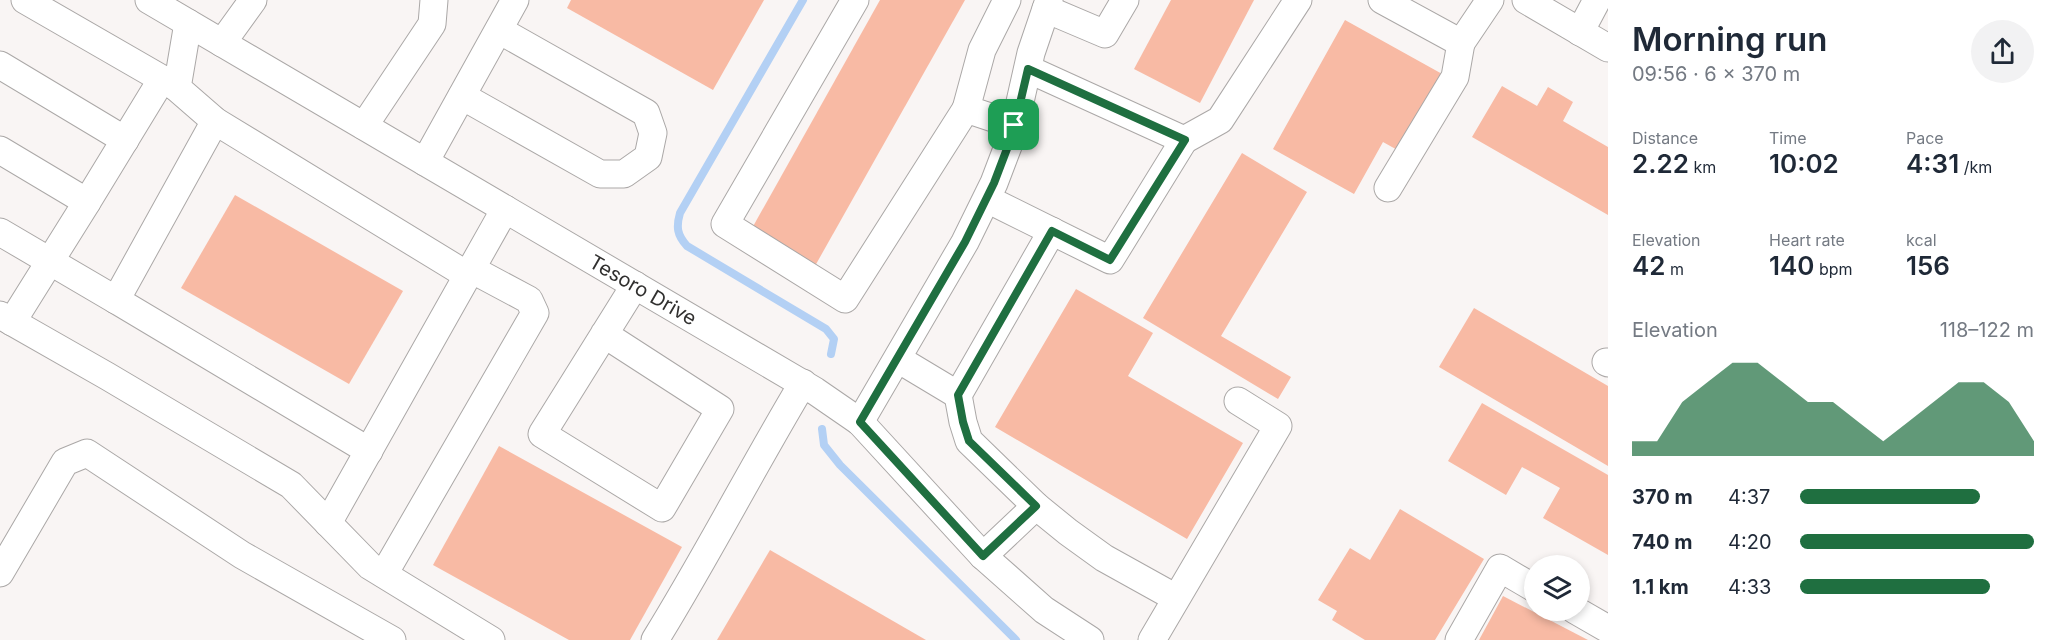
<!DOCTYPE html>
<meta charset="utf-8">
<style>
:root{--surface:#fff;--page:#f2f2f3;--text:#1f2937;--muted:#747a83;--accent:#1f6f40}
body{margin:0;font-family:Inter,sans-serif;background:var(--page);color:var(--text);height:100vh;display:flex;flex-direction:column;font-size:22px;white-space:nowrap}
*{box-sizing:border-box;margin:0}
p{font-size:20px;color:var(--muted)}
.icon{flex:none;width:33px;height:33px;fill:none;stroke:currentColor;stroke-width:2;stroke-linecap:round;stroke-linejoin:round}
.map{position:relative;flex:1;overflow:hidden}
.drawer{display:flex;flex-direction:column;background:var(--surface);width:450px}
.drawer>*{flex:none}
.buttons{position:absolute;left:1524px;top:555px;display:grid;gap:12px}
.buttons a{display:grid;place-items:center;width:66px;height:66px;border-radius:50%;background:var(--surface);box-shadow:0 3px 9px #0003;font-size:30px}
.pin{position:absolute;display:grid;place-items:center;width:51px;height:51px;color:#fff;margin:-26px;border-radius:12px;box-shadow:0 3px 9px #0006}
.round{display:grid;place-items:center;flex:none;width:63px;height:63px;border-radius:32px;background:var(--page)}
.summary{display:flex;align-items:center;justify-content:space-between;height:102px;padding:0 24px}
h1{font-size:33px;font-weight:600;line-height:45px}
.metrics{display:grid;grid-template-columns:repeat(3,1fr);gap:9px;height:102px;padding:6px 24px}
.metrics div{display:grid;align-content:center}
.metrics b{font-size:26px;font-weight:600}
.metrics small{font-size:16px;font-weight:400}
.metrics p{font-size:16px}
.chart{height:168px;padding:12px 24px}
.chart p{display:flex;justify-content:space-between}
.chart svg{width:100%;height:108px;margin-top:6px;fill:var(--accent);opacity:.7}
ul{padding:0 24px;list-style:none;font-size:20px}
li{display:grid;grid-template-columns:96px 72px 1fr;align-items:center;height:45px}
li i{height:15px;border-radius:8px;background:var(--accent)}
main{display:flex;flex:1;min-height:0}
.map>svg:first-child{display:block}
.lines{fill:none;stroke-linecap:round;stroke-linejoin:round}
.stream{stroke:#b3d0f4;stroke-width:8}
.building{fill:#f8baa4}
.minor-casing{stroke:#aba8a7;stroke-width:29}
.minor{stroke:#fff;stroke-width:27}
.route-casing{stroke:#fff;stroke-width:12}
.route{stroke:#1f6f40;stroke-width:8}
.labels{text-anchor:middle;dominant-baseline:central;stroke-width:6;stroke-linejoin:round;paint-order:stroke}
.street-label{font-size:20px;fill:#31302f;stroke:#fff}
</style>
<main>
<div class="map">
<svg width="1608" height="640" viewBox="0 0 1608 640">
<rect width="100%" height="100%" fill="#f9f5f4"/>
<g class="lines">
<g class="stream">
<path d="M803,0l-123,213c-4,14 -3,22 7,33l139,83 8,10 -3,15"/>
<path d="M822,429l2,16 16,20 176,175"/>
</g>
</g>
<g class="building">
<path d="M571,0h193l-51,90 -146,-82z"/>
<path d="M880,0h85l-150,266 -64,-36z"/>
<path d="M1171,0h83l-54,103 -66,-34z"/>
<path d="M1345,20l99,55 -43,77 -18,-10 -29,52 -81,-45z"/>
<path d="M1502,86l35,20 11,-19 25,15 -10,19 45,26v68l-136,-78z"/>
<path d="M1242,153l65,39 -86,144 70,41 -13,22 -135,-81z"/>
<path d="M235,195l168,96 -54,93 -168,-96z"/>
<path d="M1076,289l77,44 -25,43 115,67 -56,96 -192,-112z"/>
<path d="M1474,308l134,78v80l-169,-99z"/>
<path d="M1482,403l126,72v80l-65,-37 17,-30 -38,-21 -16,28 -58,-34z"/>
<path d="M499,446l183,101 -52,93h-61l-136,-75z"/>
<path d="M1400,509l84,50 -49,81h-70l-33,-20 5,-9 -19,-11 32,-52 20,12z"/>
<path d="M770,550l156,90h-209z"/>
<path d="M1503,596l85,44h-109z"/>
</g>
<g class="lines">
<defs>
<g id="minor">
<path d="M25,0l151,87"/>
<path d="M149,0l666,391 45,31 123,134 61,54 46,30"/>
<path d="M855,0l-130,224 120,75 121,-190"/>
<path d="M1007,0l-25,50 -16,59 48,16"/>
<path d="M1382,0l79,43 29,-43"/>
<path d="M1526,0l82,48"/>
<path d="M1046,9l59,25 20,-34"/>
<path d="M188,23l-11,65 38,33 252,154"/>
<path d="M1580,32l17,-32"/>
<path d="M222,43l31,-43"/>
<path d="M0,65l125,75"/>
<path d="M462,96l138,78h24l24,-17 5,-24 -7,-20 -147,-83"/>
<path d="M215,121l-99,179 253,151"/>
<path d="M364,126l68,-102 2,-24"/>
<path d="M1184,140l36,-20 78,-120"/>
<path d="M0,150l87,52 75,-123"/>
<path d="M425,162l90,-162"/>
<path d="M1388,188l67,-111 6,-34"/>
<path d="M987,199l123,61 74,-120 -156,-71"/>
<path d="M0,232l116,68"/>
<path d="M0,315l107,61 184,109 79,81 121,74"/>
<path d="M12,322l75,-120"/>
<path d="M604,334l116,75 -58,99 -120,-74 93,-149"/>
<path d="M898,359l60,36 94,-164"/>
<path d="M1606,362l2,1"/>
<path d="M958,395l5,27 6,19 67,65 32,26 36,26 72,40"/>
<path d="M860,422l105,-180 29,-59 19,-50 18,-80 18,-53"/>
<path d="M328,523l177,-314"/>
<path d="M983,556l53,-50"/>
<path d="M0,573l65,-111 22,-9 155,102 150,85"/>
<path d="M384,574l151,-261 -6,-13 -58,-31"/>
<path d="M1575,610l33,19"/>
<path d="M655,640c52,-84 97,-172 148,-257"/>
<path d="M1152,640l126,-214 -40,-25"/>
<path d="M1459,640l41,-72 34,20"/>
</g>
</defs>
<use href="#minor" class="minor-casing"/>
<use href="#minor" class="minor"/>
</g>
<g class="lines">
<defs>
<path id="route" d="M1028,69l157,71 -75,120 -58,-29 -94,164 5,27 6,19 67,65 -53,50 -123,-134 105,-180 29,-59 19,-50z"/>
</defs>
<use href="#route" class="route-casing"/>
<use href="#route" class="route"/>
</g>
<g class="labels">
<g class="street-label">
<text transform="translate(643 290) rotate(30)">Tesoro Drive</text>
</g>
</g>
</svg>
<div class="buttons">
<a><svg class="icon" aria-label="layers" viewBox="0 0 24 24"><path d="M12 4l9 5-9 5-9-5zM3 14l9 5 9-5"/></svg></a>
</div>
<div class="pin" style="left:1014px;top:125px;background:#1e9e55"><svg class="icon" aria-label="arrive" viewBox="0 0 24 24"><path d="M6 21V4h12l-3 4 3 4H6"/></svg></div>
</div>
<section class="drawer">
<div class="summary"><div><h1>Morning run</h1><p>09:56 · 6 × 370 m</p></div><a class="round"><svg class="icon" aria-label="share" viewBox="0 0 24 24"><path d="M12 15V3M7 8l5-5 5 5M5 13v7h14v-7"/></svg></a></div>
<div class="metrics">
<div><p>Distance</p><b>2.22<small> km</small></b></div>
<div><p>Time</p><b>10:02</b></div>
<div><p>Pace</p><b>4:31<small> /km</small></b></div>
</div>
<div class="metrics">
<div><p>Elevation</p><b>42<small> m</small></b></div>
<div><p>Heart rate</p><b>140<small> bpm</small></b></div>
<div><p>kcal</p><b>156</b></div>
</div>
<div class="chart"><p><span>Elevation</span>118–122 m</p>
<svg viewBox="0 0 160 44" preserveAspectRatio="none"><path d="M0 44V38L10 38L20 22L30 14L40 6L50 6L60 14L70 22L80 22L90 30L100 38L110 30L120 22L130 14L140 14L150 22L160 38V44z"/></svg>
</div>
<ul>
<li><b>370 m</b>4:37<i style="width:77%"></i></li>
<li><b>740 m</b>4:20<i style="width:100%"></i></li>
<li><b>1.1 km</b>4:33<i style="width:81%"></i></li>
</ul>
</section>
</main>
